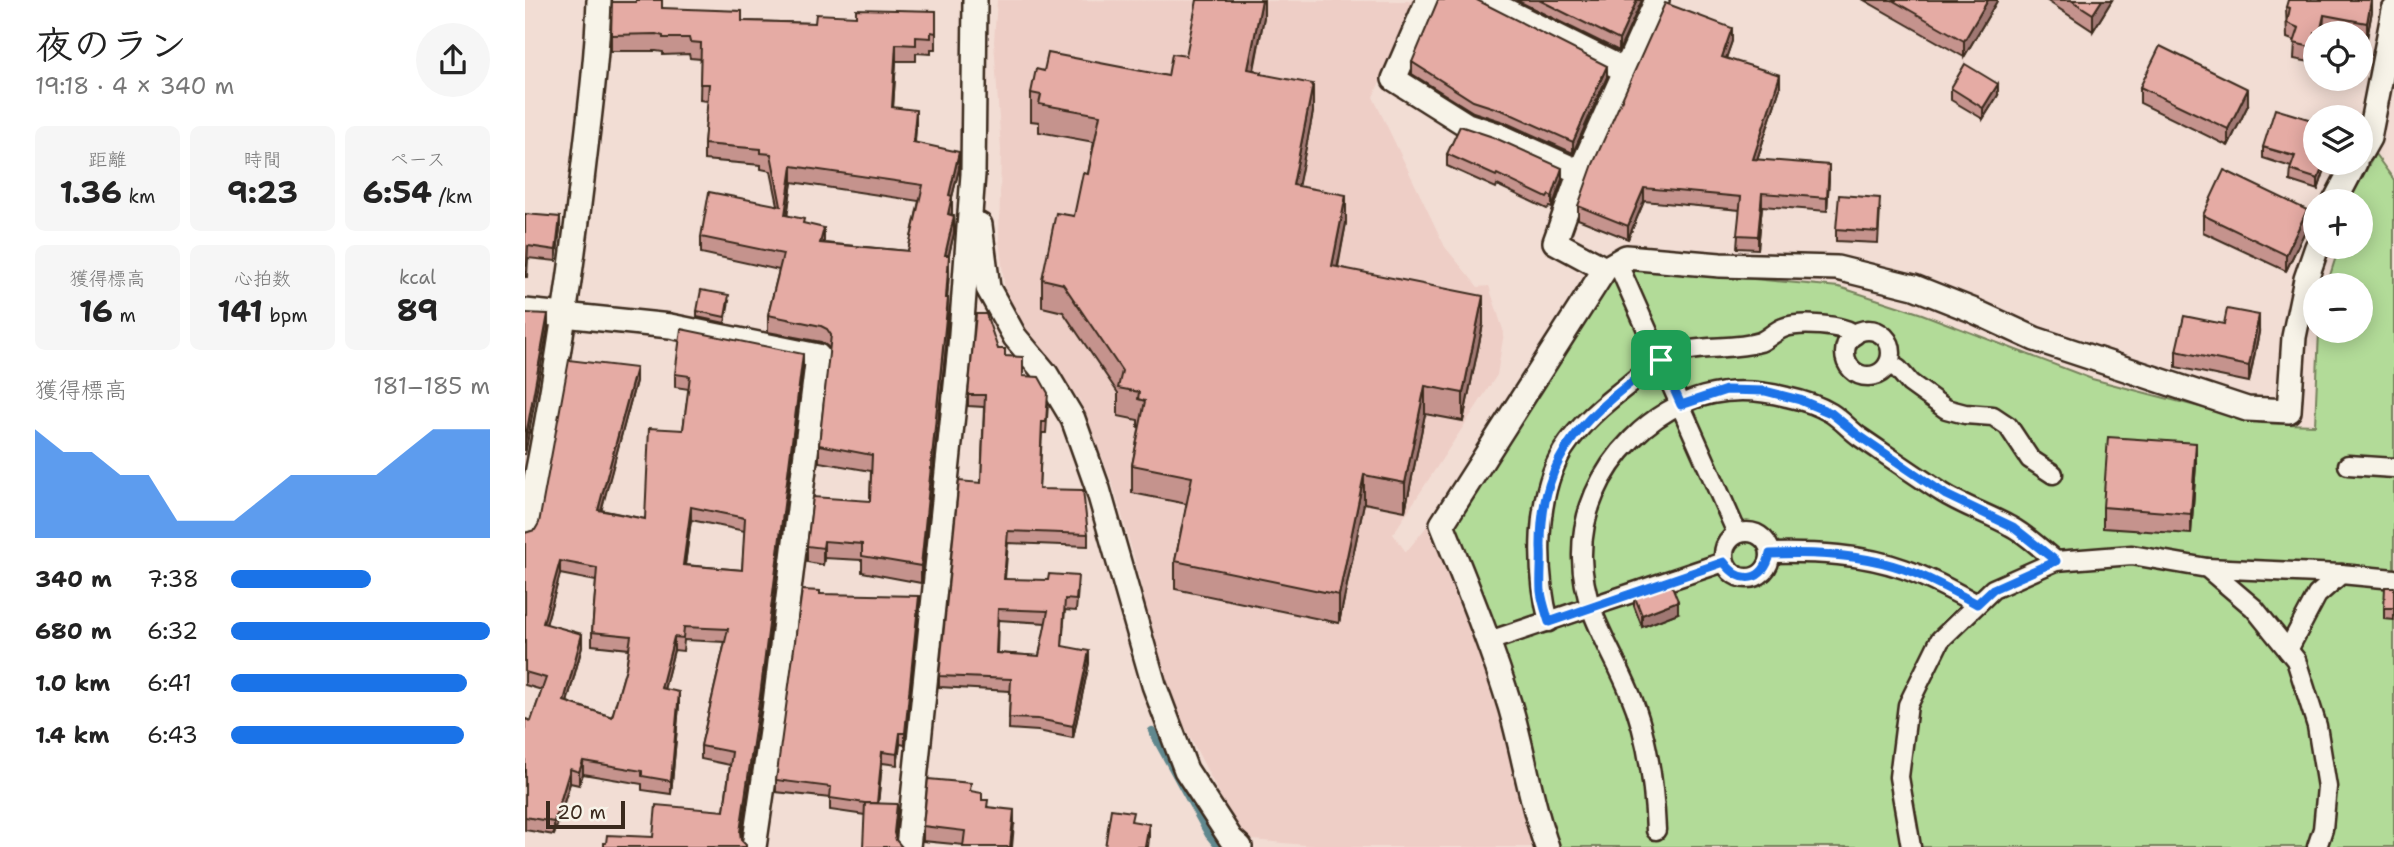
<!DOCTYPE html>
<html lang="ja">
<meta charset="utf-8">
<style>
:root{--surface:#fff;--page:#f6f6f6;--text:#222;--muted:#767676;--accent:#1a73e8}
body{margin:0;font-family:"Shantell Sans","Klee One",sans-serif;background:var(--page);color:var(--text);height:100vh;display:flex;flex-direction:column;font-size:26px;white-space:nowrap}
*{box-sizing:border-box;margin:0}
p{font-size:23px;color:var(--muted)}
.icon{flex:none;width:38px;height:38px;fill:none;stroke:currentColor;stroke-width:2;stroke-linecap:round;stroke-linejoin:round}
.map{position:relative;flex:1;overflow:hidden}
.panel{display:flex;flex-direction:column;background:var(--surface);width:525px}
.panel>*{flex:none}
.fabs{position:absolute;left:1778px;top:21px;display:grid;gap:14px}
.fabs a{display:grid;place-items:center;width:70px;height:70px;border-radius:50%;background:var(--surface);box-shadow:0 4px 18px #0003;font-size:35px}
.scale{position:absolute;left:21px;bottom:18px;width:79px;box-sizing:border-box;padding-left:7px;border:4px solid #3b2a1e;border-top:0;font-size:19px;line-height:24px;white-space:nowrap;color:#3b2a1e;-webkit-text-stroke:5px #f7f3e8;paint-order:stroke}
.pin{position:absolute;display:grid;place-items:center;width:60px;height:60px;color:#fff;margin:-30px;border-radius:14px;box-shadow:0 4px 10px #0006}
.round{display:grid;place-items:center;flex:none;width:74px;height:74px;border-radius:37px;background:var(--page)}
.overview{display:flex;align-items:center;justify-content:space-between;height:119px;padding:0 35px}
h1{font-size:38px;font-weight:700;line-height:52px}
.stats{display:grid;grid-template-columns:repeat(3,1fr);gap:10px;height:119px;padding:7px 35px}
.stats div{display:grid;align-content:center;border-radius:10px;background:var(--page);text-align:center}
.stats b{font-size:30px;font-weight:700}
.stats small{font-size:19px;font-weight:400}
.stats p{font-size:19px}
.chart{height:196px;padding:14px 35px}
.chart p{display:flex;justify-content:space-between}
.chart svg{width:100%;height:126px;margin-top:7px;fill:var(--accent);opacity:.7}
ul{padding:0 35px;list-style:none;font-size:23px}
li{display:grid;grid-template-columns:112px 84px 1fr;align-items:center;height:52px}
li i{height:18px;border-radius:9px;background:var(--accent)}
main{display:flex;flex:1;min-height:0}
.map>svg:first-child{display:block}
.built{fill:#eecec6}
.green{fill:#b2db98;stroke:#76825b;stroke-width:2}
.lines{fill:none;stroke-linecap:round;stroke-linejoin:round}
.stream{stroke:#60888e;stroke-width:8}
.pedestrian-casing{stroke:#3b2a1e;stroke-width:23}
.minor-casing{stroke:#3b2a1e;stroke-width:28}
.pedestrian{stroke:#f7f3e8;stroke-width:18}
.minor{stroke:#f7f3e8;stroke-width:23}
.wall{fill:#c5938d;stroke:#3b2a1e;stroke-width:2;fill-rule:evenodd}
.shaded-wall{fill:#a07873;stroke:#3b2a1e;stroke-width:2}
.building{fill:#e5aba4;stroke:#3b2a1e;stroke-width:2;fill-rule:evenodd}
.route-casing{stroke:#fff;stroke-width:14}
.route{stroke:#1a73e8;stroke-width:9}
</style>
<main>
<section class="panel">
<div class="overview"><div><h1>夜のラン</h1><p>19:18 · 4 × 340 m</p></div><a class="round"><svg class="icon" aria-label="share" viewBox="0 0 24 24"><path d="M12 15V3M7 8l5-5 5 5M5 13v7h14v-7"/></svg></a></div>
<div class="stats">
<div><p>距離</p><b>1.36<small> km</small></b></div>
<div><p>時間</p><b>9:23</b></div>
<div><p>ペース</p><b>6:54<small> /km</small></b></div>
</div>
<div class="stats">
<div><p>獲得標高</p><b>16<small> m</small></b></div>
<div><p>心拍数</p><b>141<small> bpm</small></b></div>
<div><p>kcal</p><b>89</b></div>
</div>
<div class="chart"><p><span>獲得標高</span>181–185 m</p>
<svg viewBox="0 0 160 44" preserveAspectRatio="none"><path d="M0 44V6L10 14L20 14L30 22L40 22L50 38L60 38L70 38L80 30L90 22L100 22L110 22L120 22L130 14L140 6L150 6L160 6V44z"/></svg>
</div>
<ul>
<li><b>340 m</b>7:38<i style="width:54%"></i></li>
<li><b>680 m</b>6:32<i style="width:100%"></i></li>
<li><b>1.0 km</b>6:41<i style="width:91%"></i></li>
<li><b>1.4 km</b>6:43<i style="width:90%"></i></li>
</ul>
</section>
<div class="map">
<svg width="1869" height="847" viewBox="0 0 1869 847">
<rect width="100%" height="100%" fill="#f2ddd4"/>
<filter id="ink" filterUnits="userSpaceOnUse"><feTurbulence type="fractalNoise" baseFrequency=".0143" numOctaves="2"/><feDisplacementMap in="SourceGraphic" scale="14" xChannelSelector="R" yChannelSelector="G"/><feConvolveMatrix kernelMatrix="1 2 1 2 8 2 1 2 1" color-interpolation-filters="sRGB"/></filter>
<g filter="url(#ink)">
<path class="built" d="M472,0l420,1 -44,96 72,150 33,40 11,-1 15,47 -7,42 -104,159 13,18 22,-27 53,119 59,203h-213l-75,-7 -16,-13 -74,-145 -24,-111 -25,-86 -34,-86 -51,-55 -22,-43 -7,-62 2,-89 -7,-109z"/>
<path class="green" d="M1850,154l19,26v667h-835l-9,-24 -34,-141 -68,-162 162,-247 37,-4 192,18 83,27 170,65 169,44 54,2 4,-94h42v-46h-34l12,-38h22v-46h-12z"/>
<g class="lines">
<path class="stream" d="M627,731l57,104 10,12"/>
<defs>
<g id="pedestrian">
<path d="M1092,262l120,271"/>
<circle cx="1343" cy="353" r="23"/>
<path d="M1364,364l9,5 12,14 36,26 19,5 28,2 15,10 22,33 23,15"/>
<path d="M1823,465l46,3"/>
<circle cx="1222" cy="555" r="23"/>
<path d="M1245,553c45,-1 92,1 134,16 26,9 49,22 73,35"/>
<path d="M1682,568l134,6"/>
<path d="M1024,622c-13,-51 -14,-126 14,-172 16,-25 41,-46 64,-64 11,-9 22,-19 34,-26 33,-18 66,-8 99,-18 8,-3 15,-11 23,-14 15,-6 60,-4 72,7"/>
<path d="M973,638l226,-76"/>
<path d="M1763,650l29,-55 24,-21 53,5"/>
<path d="M1131,830c-2,-47 -8,-95 -27,-139 -19,-46 -46,-80 -47,-133 -1,-45 18,-87 50,-119 43,-43 96,-57 155,-42 14,3 31,8 44,16 11,7 19,17 29,24 28,19 55,38 83,56 21,13 45,21 67,33 16,8 31,23 46,35"/>
<path d="M1386,847l-12,-70 9,-72 32,-65 53,-51 63,-28 76,-6 75,13 47,40 42,52 21,66 10,61 -4,42 -6,18"/>
</g>
<g id="minor">
<path d="M903,0l-34,79 73,46 31,10 82,37"/>
<path d="M960,0l142,71"/>
<path d="M1836,152l8,-14 25,-128"/>
<path d="M1810,201l20,-38"/>
<path d="M455,225l8,63 27,49 31,37 27,45 25,70 56,196 32,85 45,69 9,8"/>
<path d="M1080,269l-50,-27 25,-70 77,-172"/>
<path d="M0,311l145,15 148,30 -44,355 -20,136"/>
<path d="M0,533c25,-117 43,-234 57,-353 7,-60 15,-119 17,-180"/>
<path d="M383,847l52,-500 13,-173 2,-174"/>
<path d="M1022,847c-17,-46 -23,-94 -37,-141 -19,-62 -44,-122 -68,-182l163,-255 21,-12 94,8 117,3 77,19 58,23 63,29 212,70 42,2 5,-74 12,-58 11,-32"/>
</g>
</defs>
<use href="#pedestrian" class="pedestrian-casing"/>
<use href="#minor" class="minor-casing"/>
<use href="#pedestrian" class="pedestrian"/>
<use href="#minor" class="minor"/>
</g>
<g class="wall">
<path d="M739,0v17l-10,53 8,4 51,38 -15,74 48,37 -8,44 145,57 -20,97 -38,-7 -20,97 -41,-8 -25,120 -164,-34v-28l12,-57 -55,-11v-28l8,-37 -2,-1v-7l-20,-4v-23l-55,-81 -21,-5v-28l32,-63 14,-42 6,-32 -55,-10v-10l-8,-1v-28l13,-22 124,5 18,-20z"/>
<path d="M991,0h126l-23,51z"/>
<path d="M1339,0h133v1l-33,56z"/>
<path d="M1521,0h66l-19,31z"/>
<path d="M1847,0v11l-5,27 -6,-1v-4h-20l-17,-3 -1,3h-8v30l-21,-4 1,-18 -8,-3 -1,-31z"/>
<path d="M137,8l80,13 73,2 41,-7 80,-5v38h-5v5l-15,-1v8h-20l-3,46 23,20 -1,15 44,27 -7,28v18l2,18 -5,22v17l-2,26 1,17 -2,31 -25,237 -59,-11v-12l-38,-2 -1,7 -16,-3v-16l63,-45 1,-30 -52,-9v-17l11,-96 -3,-3 -6,-4 -53,-10v-17l11,-45 -78,-17v-16l77,-32 -7,-34 -10,-2v-4l-57,-5v-16l4,-43 -8,-1 1,-41 -11,-1 -1,-4 -26,1v-3l-7,-1h-45v-16zM267,182l127,19 -11,50 -84,-8 -20,-19 -17,-9z"/>
<path d="M1207,41l-6,17 54,30 -23,72 72,18 -2,33 -65,-5 -4,43 -21,-1 3,-38 -96,-9 -16,38 -50,-20v-13z"/>
<path d="M887,62l195,15 -34,76 -69,-31 -31,-10 -61,-38z"/>
<path d="M1615,87l108,18 -20,41 -88,-43z"/>
<path d="M1426,88l47,7 -15,24 -32,-19z"/>
<path d="M1738,147l52,16h12l-9,27 -28,-9 1,-14 -28,-9z"/>
<path d="M922,154l115,25 -10,29 -3,-1 -2,2 -50,-24 -1,3 -49,-22z"/>
<path d="M1355,209l-2,34 -42,-2v-12z"/>
<path d="M0,214l35,14 -4,33 -28,-3 -1,19h-2z"/>
<path d="M1678,215l104,12 -21,44 -83,-39z"/>
<path d="M204,301l-4,22 -28,-6v-6z"/>
<path d="M1734,332l-10,50 -73,-15v-16z"/>
<path d="M473,349l50,55 -2,29h-4l-3,56 49,45v12l-80,-3 -3,36 73,9 -2,23 -11,-1 -3,36 27,17 -16,75 -35,-7 -29,-2 1,-38 -71,-4v-11l42,-193 3,-76 -16,-1v-11zM473,620l48,3 -7,33 -42,-3z"/>
<path d="M278,367l-43,342 -19,129 -88,-1 71,-26 6,-46 -29,-6v-13l24,-104 -41,-2 -1,11 -9,-1 -10,39 15,16 -8,89 -29,-4v-6l-59,-10 -4,11 -9,-2 -16,52 -29,-5v-111l6,2 11,-31 -17,-5v-152l10,-3 101,-149 -35,129 44,9 38,-89 6,-41 -14,-2v-13zM166,520l54,11 -3,39 -57,-5zM35,574l36,7 -4,51v13l37,4 -3,19 -14,49 -45,-15 15,-55 -36,-23z"/>
<path d="M1671,464l-5,70 -88,-6v-21z"/>
<path d="M1869,587v33l-10,-1v-11z"/>
<path d="M295,594l99,14 -14,137 -5,-1 -3,21 -15,-2 -4,40 19,14 -1,23 -31,-25 -35,-5v-12l-54,-6v-12z"/>
<path d="M1109,595l44,18 -36,14 -8,-21z"/>
<path d="M446,791l11,9 6,7 26,17 -50,21 -41,-4v-15z"/>
</g>
<g class="shaded-wall">
<path d="M737,0h2v17l-16,80v-28z"/>
<path d="M1112,0h5l-23,51v-11z"/>
<path d="M1463,0h9v1l-33,56v-16z"/>
<path d="M1577,0h10l-19,31v-17z"/>
<path d="M1846,0l1,11 -5,27v-15z"/>
<path d="M1799,15l-1,18h-3z"/>
<path d="M1207,28v13l-10,29v-13z"/>
<path d="M371,44v17l-4,63v-17z"/>
<path d="M1082,66v11l-34,76v-11z"/>
<path d="M1255,75v13l-27,84v-13z"/>
<path d="M788,84v28l-20,101v-28z"/>
<path d="M1473,84v11l-15,24v-11z"/>
<path d="M1723,89v16l-20,41v-17z"/>
<path d="M391,110v17l-3,31v-16z"/>
<path d="M434,152v17l-7,28v15l-4,19 1,-36z"/>
<path d="M1799,163h3l-9,27v-11z"/>
<path d="M1304,165v13l-2,33v-13z"/>
<path d="M267,166v16l-7,49v-16z"/>
<path d="M1037,168v11l-10,29v-11z"/>
<path d="M1119,188v13l-16,38v-13z"/>
<path d="M1237,193v13l-4,43v-13z"/>
<path d="M821,195v28l-14,71v-28z"/>
<path d="M1782,210v17l-21,44v-16z"/>
<path d="M429,216v17l-9,38v-16z"/>
<path d="M35,217v11l-4,33v-11z"/>
<path d="M299,228v16l-4,-1z"/>
<path d="M424,255v17l-3,42v-16z"/>
<path d="M958,296v28l-20,97v-28z"/>
<path d="M423,298l-2,48 -25,237v-17z"/>
<path d="M23,314v13l-23,128v-14z"/>
<path d="M1734,315v17l-10,50v-16z"/>
<path d="M278,354v13l-43,342 -20,136v-13z"/>
<path d="M111,368v13l-38,142v-13z"/>
<path d="M900,386v28l-20,97v-28z"/>
<path d="M1671,443v21l-5,70v-20z"/>
<path d="M839,475v28l-25,120v-28z"/>
<path d="M166,507v13l-8,58v-13z"/>
<path d="M299,541v17l-1,7v-17z"/>
<path d="M35,561v13l-17,62v-13z"/>
<path d="M394,596v12l-14,137v-12z"/>
<path d="M1153,601v12l-36,14v-12z"/>
<path d="M57,634v13l-18,67v-13z"/>
<path d="M149,637v13l-13,52v-14z"/>
<path d="M564,651v12l-16,75v-12z"/>
<path d="M154,692v13l-8,89v-13z"/>
<path d="M375,733v11l-3,21v-11z"/>
<path d="M357,752v11l-5,53v-11z"/>
<path d="M58,761v13l-4,11v-13z"/>
<path d="M45,769v14l-16,52v-13z"/>
<path d="M372,804v13l-3,29v-13z"/>
<path d="M489,810v14l-2,23h-2z"/>
<path d="M624,824v14l-1,9h-3z"/>
</g>
<g class="building">
<path d="M111,0h26v8l80,3v10l73,2 1,-9 40,2v-7l80,2v22l-5,-1v6l-15,-1v8l-20,-1 -4,63 24,3 -3,32 46,10 -10,43 3,1 -4,18 6,2 -9,39h4l-3,43h2l-27,268 -59,-10v-12l-38,-3 -1,7 -16,-2 6,-49 57,4 2,-46 -53,-10 12,-110 -4,-6 -6,-3 -53,-11 15,-61 -82,-17 8,-45 72,14 -10,-52 -10,-1v-4l-57,-5 5,-60h-9l1,-41 -11,-1 -1,-4h-26v-2l-7,-2 -45,1 1,-33h24zM267,166l131,19 -15,66 -88,-8 4,-15 -21,-5 1,-4 -19,-4z"/>
<path d="M672,0h65l-14,69 14,3 -1,2 52,10 -20,101 53,10 -14,71 151,30 -20,97 -38,-7 -20,97 -41,-8 -25,120 -164,-34 17,-84 -60,-12 13,-64 -7,-2 1,-7 -21,-4 4,-17 -59,-87 -21,-5 14,-66 18,3 9,-43 5,1 12,-59 -61,-11 2,-9 -10,-2 5,-24 8,2 4,-18 120,23 4,-22 14,2z"/>
<path d="M913,0h39l130,66 -34,76 -69,-31 -31,-10 -61,-39z"/>
<path d="M1014,0h98l-18,40z"/>
<path d="M1367,0h96l-24,41z"/>
<path d="M1546,0h31l-9,14z"/>
<path d="M1763,0h83l-4,23 -43,-8 -4,18h-5v15l-21,-5 5,-15 -12,-5 3,-15 -4,-1z"/>
<path d="M1140,3l67,25 -10,29 58,18 -27,84 76,6 -2,33 -65,-5 -4,43 -21,-1 4,-38 -97,-9 -16,38 -50,-20 15,-42z"/>
<path d="M1635,46l88,43 -20,40 -88,-42z"/>
<path d="M1440,64l33,20 -15,24 -32,-20z"/>
<path d="M1750,109l40,12v42h9l-6,16 -28,-9 5,-14 -32,-9z"/>
<path d="M935,126l33,11 69,31 -10,29 -3,-2 -2,3 -50,-24 -1,2 -49,-22z"/>
<path d="M1699,170l83,40 -21,45 -83,-40z"/>
<path d="M1314,195l41,3 -2,34 -42,-3z"/>
<path d="M0,214l35,3 -4,33 -28,-4 -1,20 -2,-1z"/>
<path d="M176,290l28,5 -4,22 -28,-6z"/>
<path d="M1702,309l32,6 -10,51 -73,-15 8,-35 40,8z"/>
<path d="M0,313l23,1 -23,127z"/>
<path d="M451,314h10l12,35h7v7l18,1v19l16,1 9,16 -2,29h-4l-3,67 44,1 5,44 -80,-3 -4,48 44,1 1,-6 29,2 -2,24 -11,-1 -3,47 27,5 -16,75 -35,-7 -29,-1 2,-39 -72,-3 20,-195 22,2 4,-88h-17zM473,609l50,2 -9,45 -43,-3z"/>
<path d="M156,329l122,25 -43,342 -20,136 1,8 5,5v2h-142v-4h2l1,-8 46,2 3,-32 68,6 8,-59 -31,-6 27,-117 -44,-2 -1,11 -9,-1 -13,51 18,4 -8,89 -29,-5v-5l-59,-10 -4,11 -9,-3 -16,53 -29,-5v-98l6,2 15,-43 -21,-6v-139l10,-3 4,-7 30,-163 67,8 -38,142 47,9 4,-91 34,2 7,-54 -15,-2zM166,507l54,11 -3,52 -59,-5zM35,561l37,7 -5,64 39,4 -5,32 -14,49 -48,-16 18,-67 -39,-11z"/>
<path d="M1583,437l88,6 -5,71 -88,-7z"/>
<path d="M1145,581l8,20 -36,14 -8,-20z"/>
<path d="M1860,587h9v21h-10z"/>
<path d="M277,590l18,1v3l99,2 -14,137h-5l-3,21 -15,-2 -5,51h-12l-35,-5 1,-11 -55,-7z"/>
<path d="M403,779l43,4 -1,8 12,2v7h6l-1,7 27,3 -4,37h-47l2,-16 -42,-5z"/>
<path d="M340,803l32,1 -3,29 2,7 6,7h-39z"/>
<path d="M586,809l22,3 -2,9 18,3 -4,23h-40z"/>
</g>
</g>
<g class="lines" filter="url(#ink)">
<defs>
<path id="route" d="M1136,360l20,45 45,-15 39,1 35,9 31,13 27,22 88,60 67,32 43,34 -63,28 -16,15c-24,-13 -47,-26 -73,-35 -42,-15 -90,-17 -134,-15 -6,27 -29,32 -46,8l-175,60c-3,-10 -7,-21 -8,-31 -1,-14 1,-29 0,-43 -1,-98 48,-135 120,-188z"/>
</defs>
<use href="#route" class="route-casing"/>
<use href="#route" class="route"/>
</g>
</svg>
<div class="fabs">
<a><svg class="icon" aria-label="locate" viewBox="0 0 24 24"><circle cx="12" cy="12" r="6"/><path d="M12 2v4M12 18v4M2 12h4M18 12h4"/></svg></a>
<a><svg class="icon" aria-label="layers" viewBox="0 0 24 24"><path d="M12 4l9 5-9 5-9-5zM3 14l9 5 9-5"/></svg></a>
<a>+</a>
<a>−</a>
</div>
<div class="scale">20 m</div>
<div class="pin" style="left:1136px;top:360px;background:#1e9e55"><svg class="icon" aria-label="arrive" viewBox="0 0 24 24"><path d="M6 21V4h12l-3 4 3 4H6"/></svg></div>
</div>
</main>
